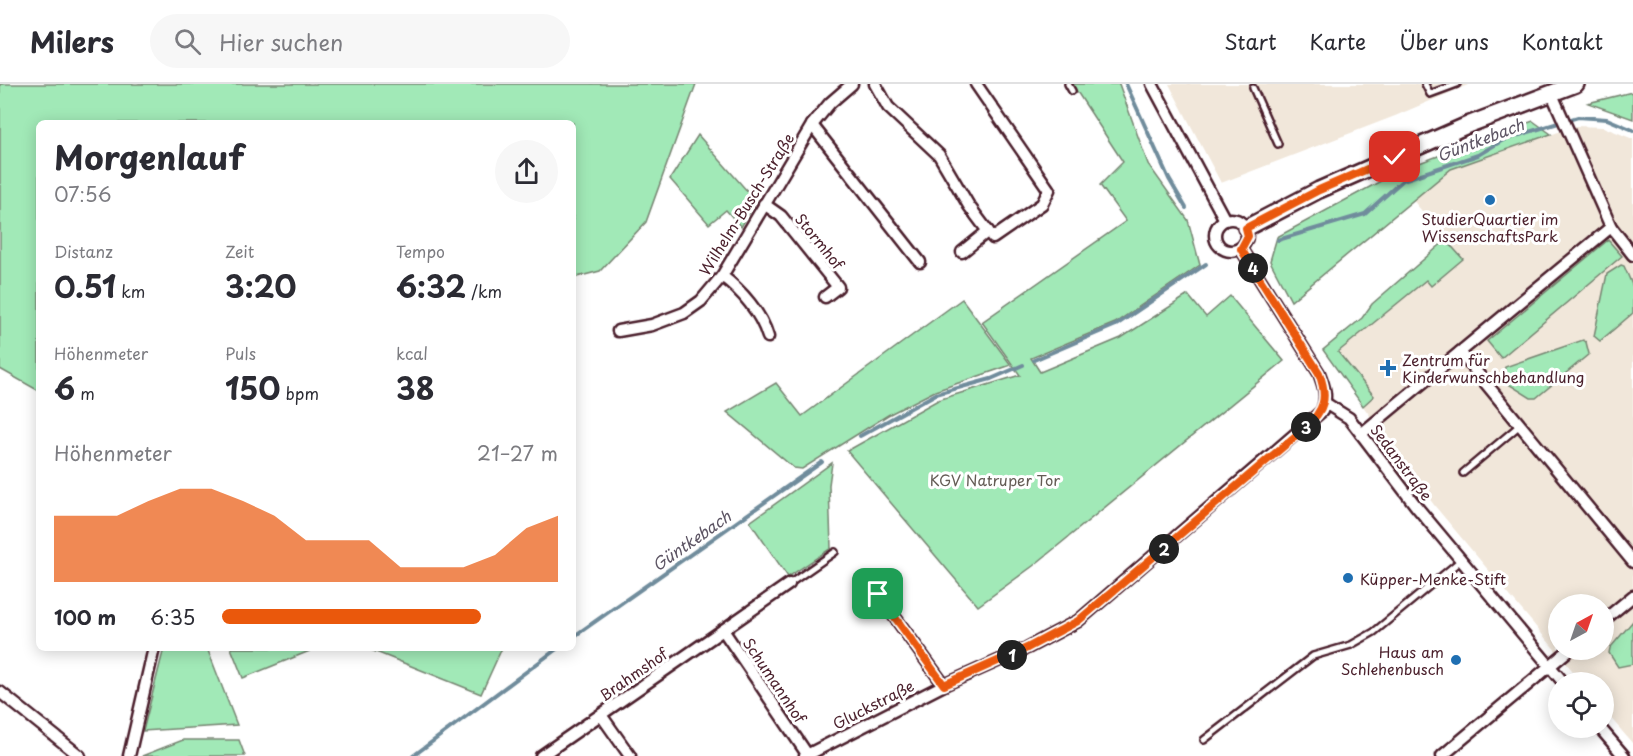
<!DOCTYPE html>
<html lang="de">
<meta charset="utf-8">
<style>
:root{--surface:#fff;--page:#f7f7f7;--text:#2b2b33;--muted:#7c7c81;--line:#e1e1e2;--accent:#ea580c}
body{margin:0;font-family:"Playpen Sans",sans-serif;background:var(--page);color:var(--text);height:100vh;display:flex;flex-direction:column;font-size:22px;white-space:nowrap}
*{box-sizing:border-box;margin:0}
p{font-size:20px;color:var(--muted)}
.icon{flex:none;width:33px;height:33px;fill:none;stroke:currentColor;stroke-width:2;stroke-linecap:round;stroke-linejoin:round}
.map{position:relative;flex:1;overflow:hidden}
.details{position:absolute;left:36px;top:36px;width:540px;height:531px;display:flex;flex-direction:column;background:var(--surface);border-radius:9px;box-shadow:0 3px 15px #0003}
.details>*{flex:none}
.needle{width:39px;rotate:40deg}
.fabs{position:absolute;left:1548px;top:510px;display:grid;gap:12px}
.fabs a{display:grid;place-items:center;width:66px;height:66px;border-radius:50%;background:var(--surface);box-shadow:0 3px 15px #0003;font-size:30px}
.pin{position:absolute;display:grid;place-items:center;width:51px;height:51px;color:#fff;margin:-26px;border-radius:12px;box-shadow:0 3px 9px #0006}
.km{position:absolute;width:30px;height:30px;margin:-15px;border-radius:50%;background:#222;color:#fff;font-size:16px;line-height:30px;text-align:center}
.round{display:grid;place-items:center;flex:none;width:63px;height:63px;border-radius:32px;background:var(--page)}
.headline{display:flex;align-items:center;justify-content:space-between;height:102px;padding:0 18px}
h1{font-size:33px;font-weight:700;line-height:45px}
.figures{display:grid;grid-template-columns:repeat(3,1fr);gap:9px;height:102px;padding:6px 18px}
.figures div{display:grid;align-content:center}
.figures b{font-size:30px;font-weight:700}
.figures small{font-size:16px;font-weight:400}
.figures p{font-size:16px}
.chart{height:168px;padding:12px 18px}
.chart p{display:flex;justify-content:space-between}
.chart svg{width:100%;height:108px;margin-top:6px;fill:var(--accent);opacity:.7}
ul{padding:0 18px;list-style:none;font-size:20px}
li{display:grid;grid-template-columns:96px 72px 1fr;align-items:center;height:45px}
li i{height:15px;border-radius:8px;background:var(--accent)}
header{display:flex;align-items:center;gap:36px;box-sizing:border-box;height:84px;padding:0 30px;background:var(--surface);border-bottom:2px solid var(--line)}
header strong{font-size:28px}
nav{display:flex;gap:33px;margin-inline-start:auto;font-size:21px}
.search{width:420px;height:54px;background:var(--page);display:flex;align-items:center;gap:15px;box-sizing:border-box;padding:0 21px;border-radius:33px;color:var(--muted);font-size:22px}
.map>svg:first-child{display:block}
.built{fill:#f1e7da;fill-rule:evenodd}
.green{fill:#a1e9b7;stroke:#768471;stroke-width:1.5}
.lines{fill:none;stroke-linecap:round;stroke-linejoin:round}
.stream{stroke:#6f8c9c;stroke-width:4}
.lane-casing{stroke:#4a1f2b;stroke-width:10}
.street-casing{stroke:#4a1f2b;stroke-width:15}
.secondary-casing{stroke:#4a1f2b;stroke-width:20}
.lane{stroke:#fff;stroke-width:5}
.street{stroke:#fff;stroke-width:10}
.secondary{stroke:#fff;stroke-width:15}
.route-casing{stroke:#fff;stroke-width:12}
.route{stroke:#ea580c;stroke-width:8}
.poi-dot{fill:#1f6fb2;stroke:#fff;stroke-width:2}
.labels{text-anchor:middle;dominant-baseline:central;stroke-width:6;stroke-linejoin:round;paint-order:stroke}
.street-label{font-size:15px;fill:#4a1f2b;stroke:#fff}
.poi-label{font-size:15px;fill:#4a1f2b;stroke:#fff;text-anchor:start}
.park-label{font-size:15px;fill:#645c55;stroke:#fff}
.water-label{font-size:16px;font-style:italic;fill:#5d5564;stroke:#fff}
</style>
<header>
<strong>Milers</strong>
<div class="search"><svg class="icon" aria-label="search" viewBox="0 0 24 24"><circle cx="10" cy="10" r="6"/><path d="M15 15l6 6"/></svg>Hier suchen</div>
<nav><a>Start</a><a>Karte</a><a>Über uns</a><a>Kontakt</a></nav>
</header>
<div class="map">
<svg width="1633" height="672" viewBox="0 0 1633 672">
<rect width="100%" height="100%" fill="#fff"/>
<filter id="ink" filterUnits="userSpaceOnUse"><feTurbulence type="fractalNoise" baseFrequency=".0167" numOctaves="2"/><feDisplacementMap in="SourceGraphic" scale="12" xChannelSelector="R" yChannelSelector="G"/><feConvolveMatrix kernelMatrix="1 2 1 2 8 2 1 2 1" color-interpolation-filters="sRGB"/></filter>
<g filter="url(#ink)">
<g class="built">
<path d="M1169,0h301l-75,32 -174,67z"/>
<path d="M1576,42l27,1 30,12v605l-24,-28 3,-12 -8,-11v-11h-22l-148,-177 -71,-99 11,-10 -36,-44 88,-72 5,5 31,-25 -50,-61 39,-30zM1558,520h46v46h-46z"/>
</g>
<g class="green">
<path d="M0,0h696l-50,138 -46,49 -27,7v-155h-534v268l-39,-22z"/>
<path d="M1072,0h47l29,80 40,56 12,45 -85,58 -84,35 9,14 81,-34 67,-43 18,22 24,-21 54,65 -251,205 -55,40 -131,-155 91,-51 82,-25 -38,-53 144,-101 -26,-36 23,-23z"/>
<path d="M1633,8v27l-45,-16 40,-10z"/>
<path d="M1533,37l18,13 -100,35 -160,132 -21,-40 7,-24 126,-68z"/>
<path d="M698,51l58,66 -15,26 -15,-17 -17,14 -39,-45z"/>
<path d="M1446,156l17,19 -32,27 -5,-6 -88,72 36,44 -11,10 -40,-56 39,-32 10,-14z"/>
<path d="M1608,156l14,16 -121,102 -14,-17z"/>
<path d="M1621,181l3,1 9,21v26l-33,28 -6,-5 13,-62z"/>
<path d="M962,215l49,66 -76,26 -47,24 -86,54 -8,-1 -67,-56 49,-29 26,33z"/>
<path d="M1583,256l3,2 3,12 -53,44h-5l-29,-18 3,-13z"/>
<path d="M832,379l-3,22 2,63 -43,29 -38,-55z"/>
<path d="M1633,537v43l-15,3 -9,-14 1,-5z"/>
<path d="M164,564h43l30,77 -94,6z"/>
<path d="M231,564h86l-74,30z"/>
<path d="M366,564h136l-21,46z"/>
<path d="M183,656h56l6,16h-103z"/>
</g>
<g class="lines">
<g class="stream">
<path d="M1126,0l43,95 17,29"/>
<path d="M1278,156l87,-26 38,-34 75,-25 25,-15 75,-23 29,2 26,11"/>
<path d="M1034,276l82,-35 90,-61"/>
<path d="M860,352l76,-42 55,-15 32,-14"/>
<path d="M573,553l249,-175"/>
<path d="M413,672l145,-108"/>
</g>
<defs>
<g id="lane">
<path d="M1068,0l4,7"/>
<path d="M1425,0l5,10 27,-10"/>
<path d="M1253,4l25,56"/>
<path d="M1463,389l57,-48"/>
<path d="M789,500l46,-32"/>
<path d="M1204,656l109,-84 38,-11 23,-13 87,-72"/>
</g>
<g id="street">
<path d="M875,0l13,23 51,48 30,51 24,32 49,-34 7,-14 -73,-106"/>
<path d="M1152,0l73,136"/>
<path d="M1551,8l60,135 22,28"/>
<path d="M812,41l108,137"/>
<path d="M764,120l17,12 57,71 -13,10"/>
<circle cx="1231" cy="151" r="16"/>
<path d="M962,168l26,-21"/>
<path d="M722,192c20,15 39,37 46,61"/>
<path d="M618,247l34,-6 32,-12 17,-12 21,-25 90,-151 18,-22 22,-19"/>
<path d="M1460,268l173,210"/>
<path d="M1325,319l24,15 67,88 147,176"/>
<path d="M1361,350l250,-207"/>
<path d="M789,500l-66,46 84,124"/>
<path d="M866,502l12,8 66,91"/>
<path d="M1604,536l29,-24"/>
<path d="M0,608l80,64"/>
<path d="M601,631l29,41"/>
<path d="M1600,644l24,28"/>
<path d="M129,672l25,-108"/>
<path d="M541,672l182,-126"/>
<path d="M805,672l139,-71 83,-37 51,-27 244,-210c6,-14 2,-25 -3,-38l-78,-124"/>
<path d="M1442,672l127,-106"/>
</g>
<path id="secondary" d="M1246,144l73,-38 151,-66 106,-40"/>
</defs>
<use href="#lane" class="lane-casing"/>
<use href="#street" class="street-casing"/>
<use href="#secondary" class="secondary-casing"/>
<use href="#lane" class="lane"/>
<use href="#street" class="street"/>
<use href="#secondary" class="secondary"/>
</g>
</g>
<g class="lines" filter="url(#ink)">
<defs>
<path id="route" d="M878,510l66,91 83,-37 51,-27 227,-193c20,-18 23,-31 14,-55l-78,-124 7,-13 -2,-8 73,-38 76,-33"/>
</defs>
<use href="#route" class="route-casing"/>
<use href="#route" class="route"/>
</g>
<g class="poi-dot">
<circle cx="1490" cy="116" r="6"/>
<path d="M1385 275h6v6h6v6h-6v6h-6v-6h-6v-6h6z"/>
<circle cx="1348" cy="494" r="6"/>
<circle cx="1456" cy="576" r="6"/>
</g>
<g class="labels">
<g class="street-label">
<text transform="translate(746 120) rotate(-58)">Wilhelm-Busch-Straße</text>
<text transform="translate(820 157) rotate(51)">Stormhof</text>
<text transform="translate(1402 378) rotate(53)">Sedanstraße</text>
<text transform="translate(633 590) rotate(-35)">Brahmshof</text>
<text transform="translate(775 596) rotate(56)">Schumannhof</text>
<text transform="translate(873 620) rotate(-27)">Gluckstraße</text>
</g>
<g class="poi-label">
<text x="1490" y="134" text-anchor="middle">StudierQuartier im<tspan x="1490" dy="17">WissenschaftsPark</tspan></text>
<text x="1402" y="275">Zentrum für<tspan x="1402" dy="17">Kinderwunschbehandlung</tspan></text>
<text x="1360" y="494">Küpper-Menke-Stift</text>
<text x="1444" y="567" text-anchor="end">Haus am<tspan x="1444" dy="17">Schlehenbusch</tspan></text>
</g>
<g class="park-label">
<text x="995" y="395">KGV Natruper Tor</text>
</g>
<g class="water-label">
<text transform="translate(1480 55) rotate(-21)">Güntkebach</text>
<text transform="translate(691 456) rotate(-35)">Güntkebach</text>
</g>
</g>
</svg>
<div class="fabs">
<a><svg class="needle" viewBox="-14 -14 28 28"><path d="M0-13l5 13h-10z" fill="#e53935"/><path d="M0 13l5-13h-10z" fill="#7c7c81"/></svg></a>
<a><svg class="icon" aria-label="locate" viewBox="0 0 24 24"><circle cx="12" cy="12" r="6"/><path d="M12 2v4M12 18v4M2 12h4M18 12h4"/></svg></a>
</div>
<div class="pin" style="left:878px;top:510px;background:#1e9e55"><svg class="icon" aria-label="arrive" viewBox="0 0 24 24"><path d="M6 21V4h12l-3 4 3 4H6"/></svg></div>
<div class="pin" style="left:1395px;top:73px;background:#d93025"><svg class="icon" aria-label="check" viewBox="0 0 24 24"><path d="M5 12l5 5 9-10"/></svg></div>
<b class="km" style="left:1012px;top:571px">1</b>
<b class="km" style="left:1164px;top:465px">2</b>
<b class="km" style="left:1306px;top:343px">3</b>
<b class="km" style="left:1253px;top:184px">4</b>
<section class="details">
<div class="headline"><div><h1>Morgenlauf</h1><p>07:56</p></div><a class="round"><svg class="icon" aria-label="share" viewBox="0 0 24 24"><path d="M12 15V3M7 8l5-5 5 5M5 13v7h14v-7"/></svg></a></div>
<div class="figures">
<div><p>Distanz</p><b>0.51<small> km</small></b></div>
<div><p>Zeit</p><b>3:20</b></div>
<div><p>Tempo</p><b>6:32<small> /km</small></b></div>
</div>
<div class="figures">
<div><p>Höhenmeter</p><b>6<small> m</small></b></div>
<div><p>Puls</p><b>150<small> bpm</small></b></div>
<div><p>kcal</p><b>38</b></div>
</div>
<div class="chart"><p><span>Höhenmeter</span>21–27 m</p>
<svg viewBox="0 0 160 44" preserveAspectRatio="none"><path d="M0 44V17L10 17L20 17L30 11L40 6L50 6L60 11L70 17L80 27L90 27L100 27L110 38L120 38L130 38L140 33L150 22L160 17V44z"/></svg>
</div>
<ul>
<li><b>100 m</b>6:35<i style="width:77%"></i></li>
</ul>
</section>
</div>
